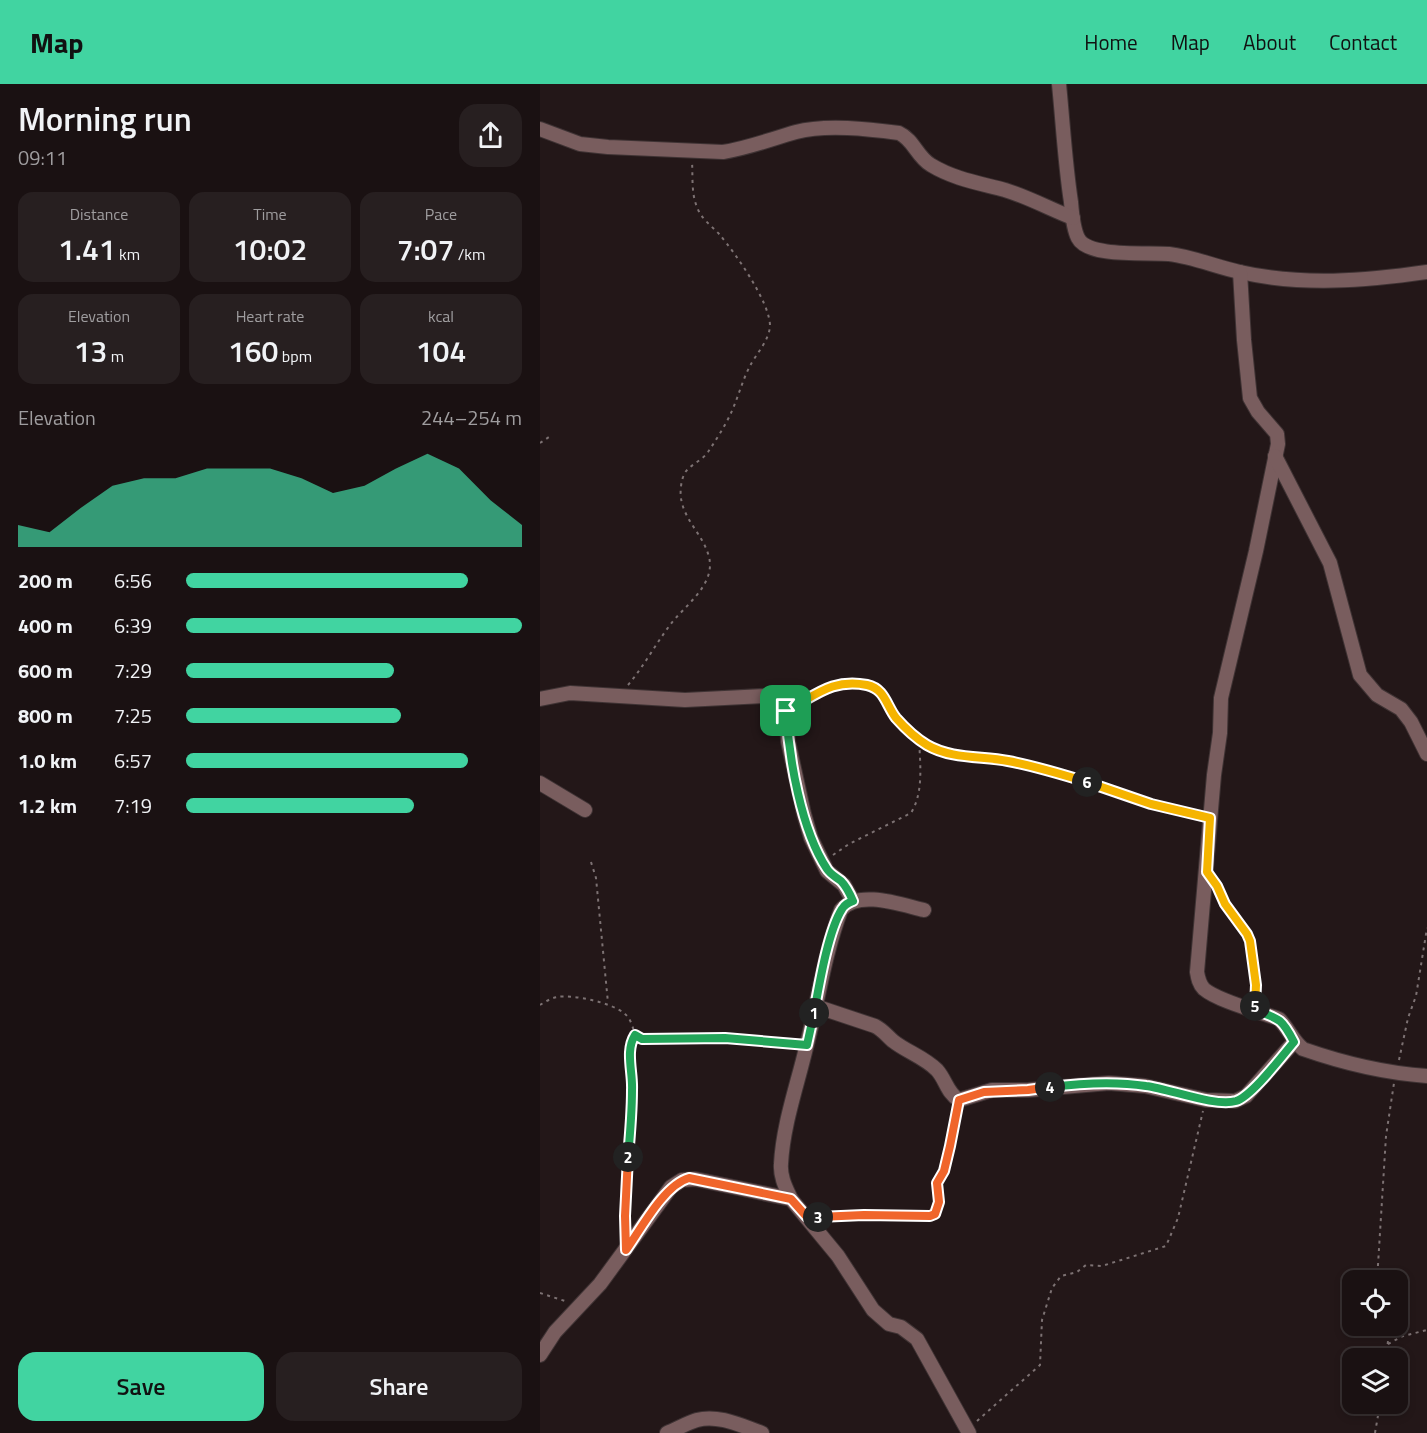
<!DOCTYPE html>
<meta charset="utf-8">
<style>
:root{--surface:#1a1112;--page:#271f20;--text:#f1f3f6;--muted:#9f9d9f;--line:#383132;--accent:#41d4a1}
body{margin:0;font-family:"Titillium Web",sans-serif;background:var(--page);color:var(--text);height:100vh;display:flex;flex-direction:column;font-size:22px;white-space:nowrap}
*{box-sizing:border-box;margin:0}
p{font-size:20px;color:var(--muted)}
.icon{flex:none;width:33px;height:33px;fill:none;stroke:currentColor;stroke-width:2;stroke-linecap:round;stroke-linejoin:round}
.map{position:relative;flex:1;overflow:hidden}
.details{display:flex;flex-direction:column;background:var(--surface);width:540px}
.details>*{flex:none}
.tools{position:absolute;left:802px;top:1186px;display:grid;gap:12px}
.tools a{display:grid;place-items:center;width:66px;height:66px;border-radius:12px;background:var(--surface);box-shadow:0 3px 9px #0003,0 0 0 2px var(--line);font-size:30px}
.pin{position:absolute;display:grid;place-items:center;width:51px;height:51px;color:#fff;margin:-26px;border-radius:12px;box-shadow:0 3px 9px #0006}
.km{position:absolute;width:30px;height:30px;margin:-15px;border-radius:50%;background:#222;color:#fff;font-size:16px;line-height:30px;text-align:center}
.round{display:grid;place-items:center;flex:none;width:63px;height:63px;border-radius:18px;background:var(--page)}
.summary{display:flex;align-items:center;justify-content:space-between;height:102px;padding:0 18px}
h1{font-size:33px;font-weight:600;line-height:45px}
.stats{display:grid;grid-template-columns:repeat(3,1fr);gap:9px;height:102px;padding:6px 18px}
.stats div{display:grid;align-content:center;border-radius:15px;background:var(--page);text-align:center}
.stats b{font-size:30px;font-weight:600}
.stats small{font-size:16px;font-weight:400}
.stats p{font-size:16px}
.chart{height:168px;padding:12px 18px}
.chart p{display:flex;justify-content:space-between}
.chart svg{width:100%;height:108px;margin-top:6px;fill:var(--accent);opacity:.7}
.primary-button{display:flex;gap:12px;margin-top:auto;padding:12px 18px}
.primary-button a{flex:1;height:69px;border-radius:18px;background:var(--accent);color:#111;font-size:24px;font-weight:600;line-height:69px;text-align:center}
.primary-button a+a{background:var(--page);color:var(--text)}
ul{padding:0 18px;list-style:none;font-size:20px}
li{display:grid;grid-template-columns:96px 72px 1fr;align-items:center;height:45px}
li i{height:15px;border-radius:8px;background:var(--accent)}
header{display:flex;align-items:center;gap:36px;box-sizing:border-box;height:84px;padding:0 30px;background:var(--accent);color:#111}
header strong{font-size:28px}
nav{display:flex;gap:33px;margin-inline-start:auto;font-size:21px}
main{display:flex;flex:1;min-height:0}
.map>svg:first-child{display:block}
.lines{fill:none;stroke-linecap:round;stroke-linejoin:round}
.minor-casing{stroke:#3f3334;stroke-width:16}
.path{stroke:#7d7273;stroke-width:2;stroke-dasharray:3 4.5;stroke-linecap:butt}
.minor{stroke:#795d5e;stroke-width:14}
.split-1-casing{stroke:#fff;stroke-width:12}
.split-2-casing{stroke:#fff;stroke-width:12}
.split-3-casing{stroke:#fff;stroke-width:12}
.split-4-casing{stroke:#fff;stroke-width:12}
.split-5-casing{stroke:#fff;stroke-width:12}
.split-6-casing{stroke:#fff;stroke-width:12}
.split-7-casing{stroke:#fff;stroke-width:12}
.split-1{stroke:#22a559;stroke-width:8}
.split-2{stroke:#22a559;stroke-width:8}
.split-3{stroke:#f0652b;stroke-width:8}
.split-4{stroke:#f0652b;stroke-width:8}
.split-5{stroke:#22a559;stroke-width:8}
.split-6{stroke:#f5b400;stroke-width:8}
.split-7{stroke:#f5b400;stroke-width:8}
</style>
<header>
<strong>Map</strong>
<nav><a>Home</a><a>Map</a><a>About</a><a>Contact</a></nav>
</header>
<main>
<section class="details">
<div class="summary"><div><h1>Morning run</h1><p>09:11</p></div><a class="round"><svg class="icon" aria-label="share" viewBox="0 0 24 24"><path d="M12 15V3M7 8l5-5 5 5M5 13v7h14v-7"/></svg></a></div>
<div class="stats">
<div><p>Distance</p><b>1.41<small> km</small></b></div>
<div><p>Time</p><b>10:02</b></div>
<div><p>Pace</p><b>7:07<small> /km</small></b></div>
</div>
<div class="stats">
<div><p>Elevation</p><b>13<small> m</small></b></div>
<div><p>Heart rate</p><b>160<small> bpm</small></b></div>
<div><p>kcal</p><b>104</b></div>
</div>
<div class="chart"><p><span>Elevation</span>244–254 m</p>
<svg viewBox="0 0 160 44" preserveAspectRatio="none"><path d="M0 44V35L10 38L20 28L30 19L40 16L50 16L60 12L70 12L80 12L90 16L100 22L110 19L120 12L130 6L140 12L150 25L160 35V44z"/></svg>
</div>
<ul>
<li><b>200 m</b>6:56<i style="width:84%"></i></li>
<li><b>400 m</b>6:39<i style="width:100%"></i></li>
<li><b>600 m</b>7:29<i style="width:62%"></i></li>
<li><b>800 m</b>7:25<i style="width:64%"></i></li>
<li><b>1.0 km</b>6:57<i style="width:84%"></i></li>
<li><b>1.2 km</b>7:19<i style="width:68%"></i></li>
</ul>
<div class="primary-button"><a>Save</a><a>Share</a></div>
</section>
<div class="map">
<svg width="887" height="1349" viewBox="0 0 887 1349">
<rect width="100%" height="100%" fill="#231718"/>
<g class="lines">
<defs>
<g id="minor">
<path d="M519,0c4,40 6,79 12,118 1,12 2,26 7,36 10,20 70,14 91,16 25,3 47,13 71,18 61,14 126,9 187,0"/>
<path d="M0,45l40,15 28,3 115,5c26,-4 48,-13 73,-20 30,-8 73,-3 103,1 15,7 18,24 32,32 23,14 48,18 74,25 23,7 45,19 68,28"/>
<path d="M700,188l4,68 6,58 8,14 19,22 1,10 -22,107 -35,147 -1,35 -6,42 -17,197c1,6 2,12 7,17 14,12 56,23 75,30 10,10 13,21 24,30 40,14 81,24 124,27"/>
<path d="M735,372l55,107 30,112 17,20 24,14 10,13 16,32"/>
<path d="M0,615l30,-6 115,7 96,-5 3,2 2,8 2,36 16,73 7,24 16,33 17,14 9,16"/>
<path d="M0,699l45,27"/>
<path d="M275,922l60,20c8,4 12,10 18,15 14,11 31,16 44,29 9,10 10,23 22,30l33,-10h36l81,-7 36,3 61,14 29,1 11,-5 48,-54"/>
<path d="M251,1115c-5,-11 -11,-22 -10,-35 2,-39 16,-78 25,-116 12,-46 18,-93 35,-138 17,-21 61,-5 83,0"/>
<path d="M0,1271l15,-23 45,-48 71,-97 11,-7 13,-1 96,20 47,57 35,54 16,14 12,3 16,12 52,94"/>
<path d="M127,1349c10,-4 20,-10 30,-13 21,-6 45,6 65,13"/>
</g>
</defs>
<use href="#minor" class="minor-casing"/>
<g class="path">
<path d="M0,359l12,-8"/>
<path d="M88,601c16,-19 27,-40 42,-60 14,-19 46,-40 39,-68 -7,-28 -37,-44 -26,-80 3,-11 18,-15 25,-25 8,-12 17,-26 23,-39 7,-15 11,-32 19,-47 6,-12 19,-25 20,-40 0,-24 -35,-73 -50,-91 -8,-9 -19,-16 -23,-28 -6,-14 -4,-31 -5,-45"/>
<path d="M257,622l34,-20 21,-3 15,2 10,3 6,7 14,24 12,11 18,15 20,8 60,8 49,11 95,32 48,11"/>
<path d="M293,771l16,-11 62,-31c13,-21 9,-50 8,-74"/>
<path d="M51,778l5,16 12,125"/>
<path d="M676,801l9,20 22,29 3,7 6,57"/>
<path d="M0,921c5,-3 11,-7 17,-8 16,-3 56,6 68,17 6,5 8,14 10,21l7,4 83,-1 70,6"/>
<path d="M859,976l9,-42 8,-22 11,-68"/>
<path d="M280,1132l44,-2 66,2 5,-2 4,-12 -2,-19 6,-12 7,-25 6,-34"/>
<path d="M85,1145l7,-140 -2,-40 1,-7 4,-7"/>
<path d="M837,1197l9,-145 8,-53"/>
<path d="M0,1209l28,9"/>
<path d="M848,1260l15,-8 24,-6"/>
<path d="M846,1275l3,-27 -1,-6"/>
<path d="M437,1337l63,-56 2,-45 10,-32 9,-12 16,-4 9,-7 16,1 64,-20 12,-28 25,-107"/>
<path d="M835,1349l5,-29"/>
</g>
<use href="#minor" class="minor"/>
</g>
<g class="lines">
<defs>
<path id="split-1" d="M246,627c3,47 15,119 41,158 3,5 9,8 14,12 6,6 9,13 12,20 -5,2 -8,3 -11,8 -14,22 -23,77 -28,104"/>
<path id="split-2" d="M88,1073c2,-22 4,-45 4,-67 1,-18 -7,-39 3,-55l7,4 83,-1 82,7 7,-32"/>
<path id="split-3" d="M88,1073l-3,59 1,34c15,-21 38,-65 63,-72l102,21 16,18h11"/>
<path id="split-4" d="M278,1133l46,-2 66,1 5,-2 4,-12 -2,-19 7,-12 6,-25 9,-46 25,-8 44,-2 22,-3"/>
<path id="split-5" d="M510,1003c32,-4 65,-6 96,-1 24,3 69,21 90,15 16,-5 46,-45 58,-59 -12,-23 -14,-23 -39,-32v-4"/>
<path id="split-6" d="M547,698l64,22 59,14 -3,54 10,14 8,18 22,30 3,7 6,44 -1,21"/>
<path id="split-7" d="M246,627c29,-15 46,-33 81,-26 18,4 19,20 29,33 8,9 21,21 31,27 24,14 54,11 81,16 27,5 53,13 79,21"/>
</defs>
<use href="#split-1" class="split-1-casing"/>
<use href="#split-2" class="split-2-casing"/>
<use href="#split-3" class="split-3-casing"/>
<use href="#split-4" class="split-4-casing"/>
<use href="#split-5" class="split-5-casing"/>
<use href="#split-6" class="split-6-casing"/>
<use href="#split-7" class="split-7-casing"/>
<use href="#split-1" class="split-1"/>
<use href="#split-2" class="split-2"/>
<use href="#split-3" class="split-3"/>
<use href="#split-4" class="split-4"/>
<use href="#split-5" class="split-5"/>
<use href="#split-6" class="split-6"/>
<use href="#split-7" class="split-7"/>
</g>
</svg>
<div class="tools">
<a><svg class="icon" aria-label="locate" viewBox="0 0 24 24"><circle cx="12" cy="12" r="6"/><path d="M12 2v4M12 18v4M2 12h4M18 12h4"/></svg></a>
<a><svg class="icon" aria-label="layers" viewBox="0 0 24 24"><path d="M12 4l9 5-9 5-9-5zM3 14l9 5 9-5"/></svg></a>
</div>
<div class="pin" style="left:246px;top:627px;background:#1e9e55"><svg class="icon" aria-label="arrive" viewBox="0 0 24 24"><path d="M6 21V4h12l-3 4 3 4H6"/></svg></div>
<b class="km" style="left:274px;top:929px">1</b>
<b class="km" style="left:88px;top:1073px">2</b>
<b class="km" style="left:278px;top:1133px">3</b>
<b class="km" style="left:510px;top:1003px">4</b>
<b class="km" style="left:715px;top:922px">5</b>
<b class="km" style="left:547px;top:698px">6</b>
</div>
</main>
